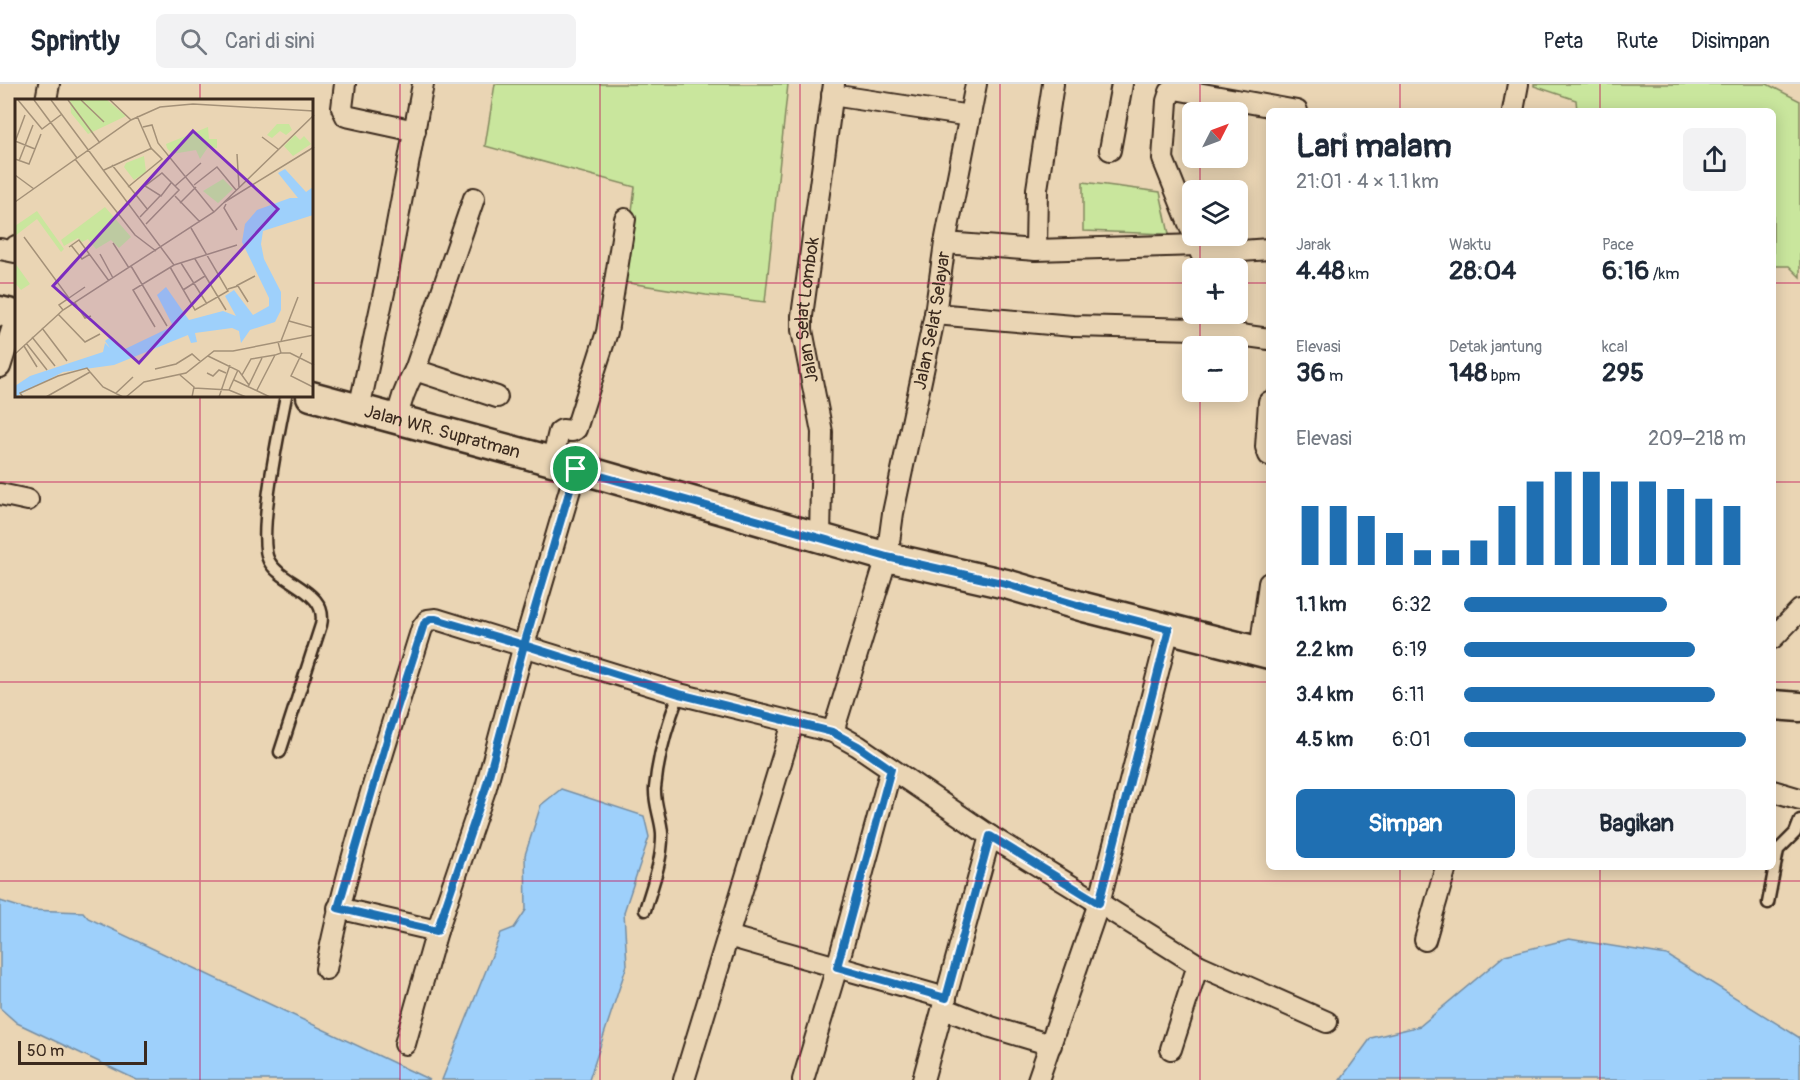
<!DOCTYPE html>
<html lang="id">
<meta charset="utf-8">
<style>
:root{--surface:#fff;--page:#f2f2f3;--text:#1f2937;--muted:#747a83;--line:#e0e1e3;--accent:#1f6fb2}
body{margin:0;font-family:Pangolin,sans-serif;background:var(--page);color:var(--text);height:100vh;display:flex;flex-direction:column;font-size:22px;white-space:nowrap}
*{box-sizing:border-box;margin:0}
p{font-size:20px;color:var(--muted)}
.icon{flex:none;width:33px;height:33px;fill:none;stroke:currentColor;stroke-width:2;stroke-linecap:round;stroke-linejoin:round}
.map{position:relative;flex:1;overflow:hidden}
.side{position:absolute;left:1266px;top:24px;width:510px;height:762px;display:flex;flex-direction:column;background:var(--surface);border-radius:9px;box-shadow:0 3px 15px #0003}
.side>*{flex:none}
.needle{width:39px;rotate:48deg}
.buttons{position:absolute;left:1182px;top:18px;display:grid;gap:12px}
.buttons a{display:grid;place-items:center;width:66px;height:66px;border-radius:9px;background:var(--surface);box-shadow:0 3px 15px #0003;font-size:30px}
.scale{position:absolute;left:18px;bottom:15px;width:129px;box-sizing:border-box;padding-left:6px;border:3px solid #3b2a1e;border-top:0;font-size:16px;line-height:21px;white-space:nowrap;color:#3b2a1e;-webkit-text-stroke:4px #ead5b4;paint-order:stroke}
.pin{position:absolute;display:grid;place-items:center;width:51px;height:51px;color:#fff;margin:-26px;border:3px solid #fff;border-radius:50%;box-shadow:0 2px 6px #0007}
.round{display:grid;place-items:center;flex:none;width:63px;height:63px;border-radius:9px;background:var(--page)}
.head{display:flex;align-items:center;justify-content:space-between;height:102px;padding:0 30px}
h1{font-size:33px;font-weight:700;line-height:45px}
.figures{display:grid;grid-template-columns:repeat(3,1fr);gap:9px;height:102px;padding:6px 30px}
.figures div{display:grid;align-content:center}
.figures b{font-size:26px;font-weight:700}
.figures small{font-size:16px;font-weight:400}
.figures p{font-size:16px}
.chart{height:168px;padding:12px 30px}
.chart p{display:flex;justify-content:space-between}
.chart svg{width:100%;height:108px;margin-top:6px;stroke:var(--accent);stroke-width:6}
.button{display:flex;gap:12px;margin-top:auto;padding:12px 30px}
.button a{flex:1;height:69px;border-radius:9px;background:var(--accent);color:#fff;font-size:24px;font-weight:700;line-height:69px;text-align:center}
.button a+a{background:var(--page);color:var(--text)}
ul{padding:0 30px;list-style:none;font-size:20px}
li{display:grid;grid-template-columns:96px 72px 1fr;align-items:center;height:45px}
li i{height:15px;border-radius:8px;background:var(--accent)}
header{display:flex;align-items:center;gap:36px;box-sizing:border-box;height:84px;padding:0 30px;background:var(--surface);border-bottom:2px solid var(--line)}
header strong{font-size:28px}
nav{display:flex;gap:33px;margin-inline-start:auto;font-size:21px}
.search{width:420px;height:54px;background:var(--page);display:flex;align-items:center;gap:15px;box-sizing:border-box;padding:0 21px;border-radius:9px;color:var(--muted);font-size:22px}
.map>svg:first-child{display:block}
.green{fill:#c9e69d;stroke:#82885e;stroke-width:1.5}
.water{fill:#9ed0fb;stroke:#768ea3;stroke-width:1.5}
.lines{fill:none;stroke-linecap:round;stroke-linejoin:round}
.lane-casing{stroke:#3b2a1e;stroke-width:15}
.street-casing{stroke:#3b2a1e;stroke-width:24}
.secondary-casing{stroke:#3b2a1e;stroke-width:33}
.lane{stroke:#ead5b4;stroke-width:10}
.street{stroke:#ead5b4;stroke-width:20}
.secondary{stroke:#ead5b4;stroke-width:28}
.route-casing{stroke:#fff;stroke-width:12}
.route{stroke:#1f6fb2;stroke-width:8}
.grid{fill:none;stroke:#c2185b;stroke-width:1.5;stroke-opacity:0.55}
.labels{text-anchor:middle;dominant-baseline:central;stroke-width:4.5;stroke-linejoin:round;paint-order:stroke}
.street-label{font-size:18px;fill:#3b2a1e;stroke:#ead5b4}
.inset-road{fill:none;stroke:#a49178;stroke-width:1.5}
.view{fill:#7b2cbf;fill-opacity:0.15;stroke:#7b2cbf;stroke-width:3}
.inset-edge{fill:none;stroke:#3b2a1e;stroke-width:3}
</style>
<header>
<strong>Sprintly</strong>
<div class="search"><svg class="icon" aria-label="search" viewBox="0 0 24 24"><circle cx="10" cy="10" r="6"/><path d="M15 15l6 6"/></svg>Cari di sini</div>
<nav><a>Peta</a><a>Rute</a><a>Disimpan</a></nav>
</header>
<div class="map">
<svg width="1800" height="996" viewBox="0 0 1800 996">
<rect width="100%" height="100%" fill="#ead5b4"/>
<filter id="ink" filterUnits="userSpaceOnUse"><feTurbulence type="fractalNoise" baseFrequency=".0167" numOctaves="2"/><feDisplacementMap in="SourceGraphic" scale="12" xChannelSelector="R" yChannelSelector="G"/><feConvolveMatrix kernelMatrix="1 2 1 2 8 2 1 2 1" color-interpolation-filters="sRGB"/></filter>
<g filter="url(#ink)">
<g class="green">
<path d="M495,0h293l-23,218 -59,-7 -83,-13 12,-95 -150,-41z"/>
<path d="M1534,0h233l33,17v176l-11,-11h-16v-155h-196l-1,-11 -42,-14z"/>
<path d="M1083,98l77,10 9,42 -86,-3z"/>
</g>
<g class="water">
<path d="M561,705l83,27 5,21 -25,75 3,53 -38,115h-147l59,-147 13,-5 12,-18 -1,-55 16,-50z"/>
<path d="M0,817l29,9 54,2 5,6 342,162h-293l-120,-57 -17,-15z"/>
<path d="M1569,855l98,16 133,83v42h-460l31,-42 49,-12 85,-71z"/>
</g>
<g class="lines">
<defs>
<g id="lane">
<path d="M280,668l41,-127c8,-34 -39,-40 -52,-64 -13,-24 11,-135 17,-165"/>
<path d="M1768,819l10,-53 17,-17 5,-13"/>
<path d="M645,826c7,-24 18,-51 17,-77 -1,-15 -8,-29 -7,-45 3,-33 12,-63 24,-94"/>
</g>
<g id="street">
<path d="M345,0l-3,24 4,8 69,15"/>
<path d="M832,11l138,21"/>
<path d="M46,16l3,-16"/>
<path d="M1513,27l5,-27"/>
<path d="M1110,66l12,-66"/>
<path d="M1192,147l-29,-72 4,-58 3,-9 5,-3 122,22"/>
<path d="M1196,154l5,16 68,-5"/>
<path d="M945,159l91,7 162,-5"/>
<path d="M0,165l15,3 1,-6"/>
<path d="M1036,166l1,-61 16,-105"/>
<path d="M935,230l138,12 124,3 72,10"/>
<path d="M0,283l16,-50"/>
<path d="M415,286l82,27"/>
<path d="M1269,318l-3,45 3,8"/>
<path d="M359,325l27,-126 37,-199"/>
<path d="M397,336c3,-19 9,-34 18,-50l59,-172"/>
<path d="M552,377l7,-29 3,-2 10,1 4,-2 31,-97 18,-113"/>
<path d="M0,410l28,6"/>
<path id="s1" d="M820,454l2,-106 -20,-102v-14l32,-232"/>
<path d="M1773,554l27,-28"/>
<path d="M1260,568l9,-69"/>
<path id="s2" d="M833,648l54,-175 6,-44 42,-199 10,-71 31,-159"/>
<path d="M1773,707l27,8"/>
<path d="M338,824l99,23"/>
<path d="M728,852l218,62"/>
<path d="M1425,856l21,-73"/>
<path d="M326,885c23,-116 61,-228 96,-341l6,-8 8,-1 243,75 154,38 25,14 132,90 109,67 99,62 129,57"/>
<path d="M943,924l48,19 60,18"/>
<path d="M405,960l32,-113 49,-144 38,-142 52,-176"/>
<path d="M1171,965l27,-84"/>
<path d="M684,996l109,-357"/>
<path d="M803,996l34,-113 54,-198"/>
<path d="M923,996l67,-244"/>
<path d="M1038,996l61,-177 70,-274"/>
</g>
<g id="secondary">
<path d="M0,227l16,4"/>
<path id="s3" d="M311,312l241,65 335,96 119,27 78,23 185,47"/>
<path d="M1773,621l27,2"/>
</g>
</defs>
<use href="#lane" class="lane-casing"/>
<use href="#street" class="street-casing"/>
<use href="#secondary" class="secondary-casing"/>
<use href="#lane" class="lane"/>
<use href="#street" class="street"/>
<use href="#secondary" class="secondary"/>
</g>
</g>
<g class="lines" filter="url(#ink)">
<defs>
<path id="route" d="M576,385l-52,176 -88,-26h-6l-6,5 -35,109 -51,175 99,23 49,-144 38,-142 155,49 153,38 26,14 33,23 -54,198 109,31 44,-162 109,67 70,-274 -85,-22 -78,-23 -119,-27 -311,-88"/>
</defs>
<use href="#route" class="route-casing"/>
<use href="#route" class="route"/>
</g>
<path class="grid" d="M200,0v16M400,0v996M600,0v996M800,0v996M1000,0v996M1200,0v28M1400,0v27M1600,0v27M1200,74v32M1200,152v32M0,199h16M312,199h880M1238,199h31M1773,199h27M1200,230v32M1200,308v688M200,312v684M0,398h1269M1773,398h27M0,598h1269M1773,598h27M1400,783v213M1600,783v213M0,797h1800"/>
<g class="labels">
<g class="street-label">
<text stroke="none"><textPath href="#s1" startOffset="230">Jalan Selat Lombok</textPath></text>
<text stroke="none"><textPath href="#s2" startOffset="424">Jalan Selat Selayar</textPath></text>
<text stroke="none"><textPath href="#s3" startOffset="136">Jalan WR. Supratman</textPath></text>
</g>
</g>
<g transform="translate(15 15)">
<rect width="298" height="298" fill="#ead5b4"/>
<path d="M55,1h37l19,16 -38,18 -17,-21zM262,25h12l3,6 -6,5 -6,-4 -8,7 -5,-3zM193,28l1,12h8v9l-9,-1 -8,12 -4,-9 -24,4 -5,-6 -1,-4zM280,36l5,5 4,-4 7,8 -18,12 -9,-10zM129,57l2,16 -12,8 -10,-13 2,-4zM208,80l10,10 -15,14 -15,-12zM90,108l26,30 -12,11 -8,-8 -15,9 -8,-10 -6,3 -4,-4 -14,8 -3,-6zM22,112l27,38 -3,3 -24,-33 -22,17v-10zM0,164l15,21 -9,6 -6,-7z" fill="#c9e69d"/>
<path d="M270,70l21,23 7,-5v28l-50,16 -2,13 3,15 17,33v18l-6,12 -25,8 -9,13 -2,-12 -7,-3 -37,5 2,9 -6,1 -3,-8 -74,30 -51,7 -48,25v-11l15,-10 73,-24 2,-9 5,5 -5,-7 4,-3 14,12 50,-24 -16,-31 9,-8 23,33 34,-9 13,5 -11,-20 9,-6 19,25 16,-9v-8l-27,-56 3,-18 12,-14 33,-12h8l-20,-25z" fill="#9ed0fb"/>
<path class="inset-road" d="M3,1l24,29 20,-15M19,1l43,58M36,1l123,165M53,1l32,43M66,1l23,22M95,1l21,20M128,28l9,-2 6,18 56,69M247,38l16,12M0,42l20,8M0,43l10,-27M222,55l2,33M0,60l14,5 12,-30M60,60l60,76 21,16M4,62l14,-36M97,66l36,45M89,71l48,-22M0,76l19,14M179,86l23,-18 19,23M160,87l26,-23M113,88l34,-28 -11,-11 -14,-32M160,97l25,26M0,103l116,-82 29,-13 33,-3 121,7M165,104l16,-16M208,104l91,-56M211,105l-2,4 13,22M125,118l20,-21M131,125l33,-34 -17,-17 -17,13 16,10 10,-13M9,138l45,61 -10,7 4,5M98,144l16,25M56,146l11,14 8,-5M54,148l10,-7 30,41M85,155l13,24M180,160l31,51M166,164l26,41M116,167l36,60M155,168l25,43 33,-19 -37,-63M221,187l19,-10M213,190l10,-3 10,16M168,191l22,-14M54,199l16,-11M60,204l10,15 6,-2M43,215l27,28 15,-8M274,222l25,7M140,228l-22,-37 41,-25 63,-20M27,229l25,33M17,238l23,29M266,242l17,-44M11,244l21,27M9,247l13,21M266,254h9l24,12M287,254l-11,23 22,11M0,255l48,-44 151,-98 100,-97M193,257l31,15 10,14M140,270l21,-5 16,-10 9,8M192,274l6,3 6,-6 7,3M165,276l14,12 -2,10M227,276l9,-16 24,-4M219,281l36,17M233,288l14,-29M179,289l35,2 17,7M214,291l9,-20M242,291l18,-35 6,-2 -3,-11M101,294l17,-16M8,298l-3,-4 38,-17 29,-8 3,4M31,298l44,-25 13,15 20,10M111,298l18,-15 42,-9 28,-22h19l81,-16M204,298l11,-32"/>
<path class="view" d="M178,32l85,78 -139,154 -86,-77z"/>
<rect width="298" height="298" class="inset-edge"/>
</g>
</svg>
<div class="buttons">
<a><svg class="needle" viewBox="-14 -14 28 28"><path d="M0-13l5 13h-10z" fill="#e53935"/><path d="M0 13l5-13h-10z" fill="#747a83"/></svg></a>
<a><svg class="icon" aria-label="layers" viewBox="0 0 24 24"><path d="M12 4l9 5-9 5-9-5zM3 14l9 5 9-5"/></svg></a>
<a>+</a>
<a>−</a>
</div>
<div class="scale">50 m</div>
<div class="pin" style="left:576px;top:385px;background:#1e9e55"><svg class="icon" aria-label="arrive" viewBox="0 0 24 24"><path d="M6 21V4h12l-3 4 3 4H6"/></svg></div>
<section class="side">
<div class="head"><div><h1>Lari malam</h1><p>21:01 · 4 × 1.1 km</p></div><a class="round"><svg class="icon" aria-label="share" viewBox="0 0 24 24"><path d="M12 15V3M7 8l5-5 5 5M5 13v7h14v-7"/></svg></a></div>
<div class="figures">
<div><p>Jarak</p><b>4.48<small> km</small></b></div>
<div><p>Waktu</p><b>28:04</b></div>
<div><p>Pace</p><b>6:16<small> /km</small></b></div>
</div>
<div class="figures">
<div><p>Elevasi</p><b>36<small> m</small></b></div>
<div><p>Detak jantung</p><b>148<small> bpm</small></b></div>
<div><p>kcal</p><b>295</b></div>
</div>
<div class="chart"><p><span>Elevasi</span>209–218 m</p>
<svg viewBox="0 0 160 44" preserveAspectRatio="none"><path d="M5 44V20M15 44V20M25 44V24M35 44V31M45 44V38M55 44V38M65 44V34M75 44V20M85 44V10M95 44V6M105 44V6M115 44V10M125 44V10M135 44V13M145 44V17M155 44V20"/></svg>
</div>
<ul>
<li><b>1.1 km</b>6:32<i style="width:72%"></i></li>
<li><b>2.2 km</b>6:19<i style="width:82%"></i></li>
<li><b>3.4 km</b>6:11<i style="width:89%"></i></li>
<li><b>4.5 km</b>6:01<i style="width:100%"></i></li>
</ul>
<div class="button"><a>Simpan</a><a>Bagikan</a></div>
</section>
</div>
